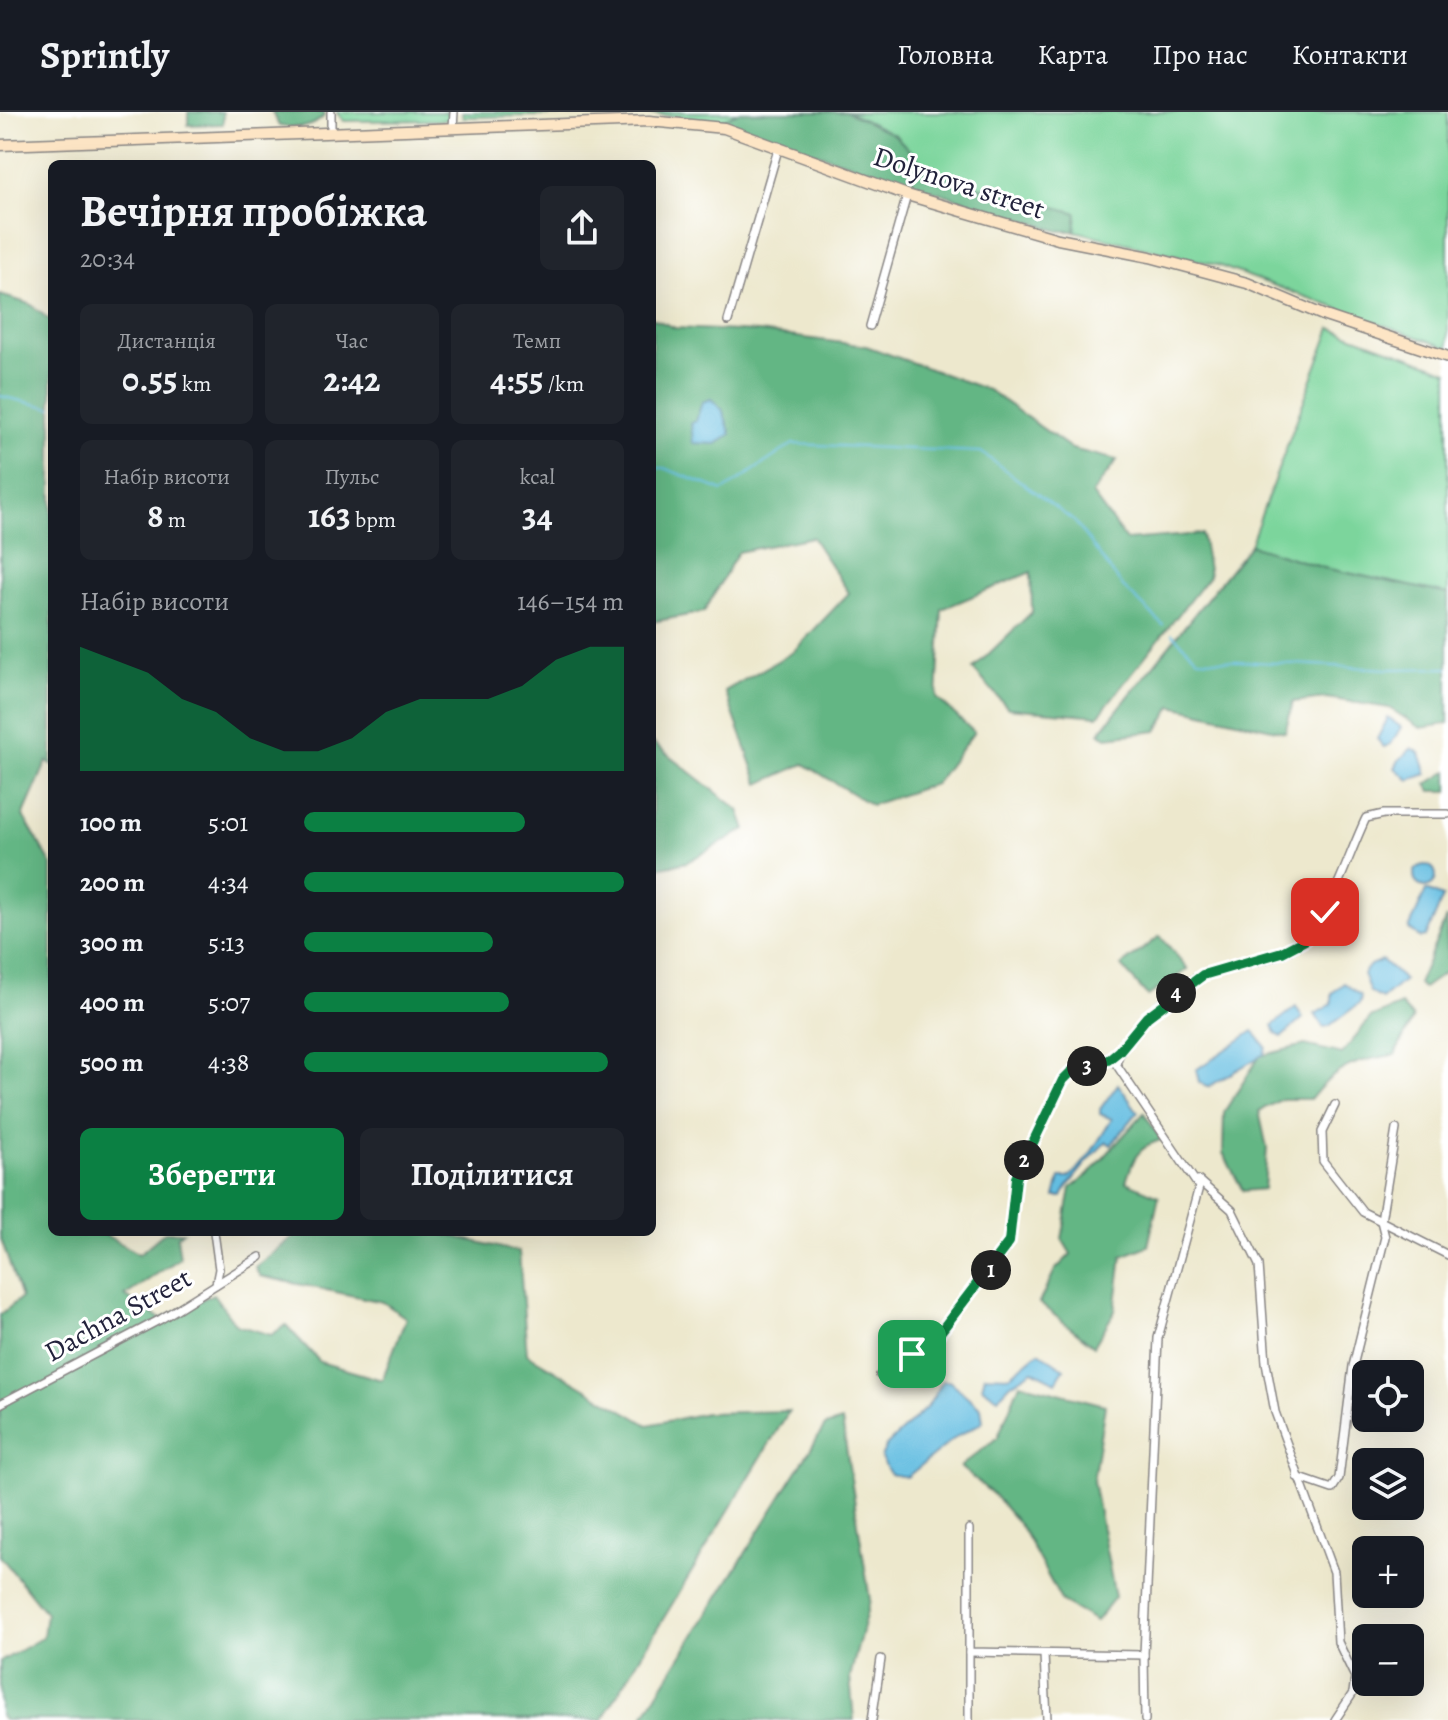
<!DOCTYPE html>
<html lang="uk">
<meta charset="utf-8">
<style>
:root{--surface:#171b24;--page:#20242c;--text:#f1f3f6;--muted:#9ea1a6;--line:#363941;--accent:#0b8043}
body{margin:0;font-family:Alegreya,serif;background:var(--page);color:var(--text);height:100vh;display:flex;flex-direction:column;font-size:30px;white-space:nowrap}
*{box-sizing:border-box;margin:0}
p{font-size:26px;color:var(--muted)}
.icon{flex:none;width:44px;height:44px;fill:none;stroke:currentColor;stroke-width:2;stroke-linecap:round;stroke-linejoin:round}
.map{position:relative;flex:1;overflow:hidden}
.drawer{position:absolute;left:48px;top:48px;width:608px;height:1076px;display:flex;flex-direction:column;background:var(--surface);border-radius:12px;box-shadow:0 8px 32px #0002}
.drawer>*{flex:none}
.controls{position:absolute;left:1352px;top:1248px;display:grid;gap:16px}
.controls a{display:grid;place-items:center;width:72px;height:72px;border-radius:12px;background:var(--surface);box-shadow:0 8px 32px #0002;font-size:40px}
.pin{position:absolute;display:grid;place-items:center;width:68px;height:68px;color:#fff;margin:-34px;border-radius:16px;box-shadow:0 4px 12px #0006}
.km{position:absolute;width:40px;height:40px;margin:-20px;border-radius:50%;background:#222;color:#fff;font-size:22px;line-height:40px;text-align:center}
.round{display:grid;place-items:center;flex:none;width:84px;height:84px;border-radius:12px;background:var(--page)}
.summary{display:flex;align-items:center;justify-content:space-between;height:136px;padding:0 32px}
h1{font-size:44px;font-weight:700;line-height:60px}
.metrics{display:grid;grid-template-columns:repeat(3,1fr);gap:12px;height:136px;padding:8px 32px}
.metrics div{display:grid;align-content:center;border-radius:12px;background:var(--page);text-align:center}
.metrics b{font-size:34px;font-weight:700}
.metrics small{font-size:22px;font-weight:400}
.metrics p{font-size:22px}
.chart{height:224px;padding:16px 32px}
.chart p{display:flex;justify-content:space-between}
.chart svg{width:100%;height:144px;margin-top:8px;fill:var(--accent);opacity:.7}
.primary-button{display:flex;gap:16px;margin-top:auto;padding:16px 32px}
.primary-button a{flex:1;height:92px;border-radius:12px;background:var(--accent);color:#fff;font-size:32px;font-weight:700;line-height:92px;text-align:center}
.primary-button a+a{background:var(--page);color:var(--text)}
ul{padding:0 32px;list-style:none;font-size:26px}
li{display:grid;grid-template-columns:128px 96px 1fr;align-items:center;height:60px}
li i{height:20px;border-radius:10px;background:var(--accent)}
header{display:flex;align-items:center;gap:48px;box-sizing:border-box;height:112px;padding:0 40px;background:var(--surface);border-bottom:2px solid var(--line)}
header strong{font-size:38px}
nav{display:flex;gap:44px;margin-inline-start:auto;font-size:28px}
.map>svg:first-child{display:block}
.green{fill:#7bd59c;stroke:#4e7c6c;stroke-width:2}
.forest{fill:#64b684;stroke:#436c60;stroke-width:2}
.water{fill:#63bde1;stroke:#42708e;stroke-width:2}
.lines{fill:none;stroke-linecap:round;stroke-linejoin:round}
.stream{stroke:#63bde1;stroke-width:2}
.street-casing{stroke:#888584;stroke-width:10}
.secondary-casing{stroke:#888584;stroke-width:13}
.street{stroke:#fff;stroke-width:7}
.secondary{stroke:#fde5c5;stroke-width:10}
.route-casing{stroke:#fff;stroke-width:16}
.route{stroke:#0b8043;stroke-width:10}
.labels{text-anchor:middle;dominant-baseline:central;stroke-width:6;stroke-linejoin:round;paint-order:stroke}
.street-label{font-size:28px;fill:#22223b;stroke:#fff}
</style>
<header>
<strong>Sprintly</strong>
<nav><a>Головна</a><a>Карта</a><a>Про нас</a><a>Контакти</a></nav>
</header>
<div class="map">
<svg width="1448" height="1608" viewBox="0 0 1448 1608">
<rect width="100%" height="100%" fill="#fff"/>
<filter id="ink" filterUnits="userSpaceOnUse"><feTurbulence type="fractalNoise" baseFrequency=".0125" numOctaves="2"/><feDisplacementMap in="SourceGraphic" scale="16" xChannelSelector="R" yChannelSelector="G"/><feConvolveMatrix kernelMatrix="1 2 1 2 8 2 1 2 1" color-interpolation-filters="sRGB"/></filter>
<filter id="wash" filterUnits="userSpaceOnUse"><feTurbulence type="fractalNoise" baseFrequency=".006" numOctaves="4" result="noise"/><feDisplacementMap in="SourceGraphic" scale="32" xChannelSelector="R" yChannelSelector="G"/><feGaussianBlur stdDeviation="1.8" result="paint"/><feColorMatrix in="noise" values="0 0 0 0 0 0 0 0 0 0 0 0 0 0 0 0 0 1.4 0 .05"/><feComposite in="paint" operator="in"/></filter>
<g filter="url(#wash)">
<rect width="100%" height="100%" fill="#ede8cd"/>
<g class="green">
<path d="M336,0h112v8l-104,1z"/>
<path d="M462,0h277l-20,10 -66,-8 -190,3z"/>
<path d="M847,0h601v236l-231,-83 -142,-34 1,-18 -144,-39 -37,-39z"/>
<path d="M1331,216l117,43v223l-124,-26 -74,-23z"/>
</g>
<g class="forest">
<path d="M188,0h35v12l-35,1z"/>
<path d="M272,0h51l2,3c-13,15 -27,13 -46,11z"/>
<path d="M739,0h108l48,23 37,39 145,39 -2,18h-16l-340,-109z"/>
<path d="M0,183l30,9 22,18v443l-5,-4 -24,55 29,49v367h48l39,22 26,-22h18l-6,5 3,21 -55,38 36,23 52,-25 23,31 35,10 15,-10 34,37 62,18 24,-62 -23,-16 -123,-26 -5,-9 45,-35h136l83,20 8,102 121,71 58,-12 83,-2 -187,309h-599l-3,-5v-53l43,-25 3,-24 -46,-57v-241l21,-17 -21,-62z"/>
<path d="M652,206l23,10 84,4 107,14 122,44 84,59 45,11 -25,34 34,46 76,-6 7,42 -111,140 -90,-8 -35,-39 59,-57 -1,-40 -89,37 -5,89 37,34 -39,52 -64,21 -67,-41 -45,20 -34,-93 68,-39 56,-59 -37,-56 -74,15 -34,60 -52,10z"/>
<path d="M1250,433l74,23 124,26v130l-27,4 -32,-20 -63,-10 -33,4 -8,30 -113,-26 -15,25 -50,6 -8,-4z"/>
<path d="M652,630l87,68 7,19 -59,33 -35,7z"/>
<path d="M1448,659v20h-17l-4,-7z"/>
<path d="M1446,806l2,52 -25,18 -5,-4z"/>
<path d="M1160,824l28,33 -40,27 -27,-30z"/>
<path d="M1401,893l12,13 -18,37c-39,5 -60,12 -84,44h-29l-23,12 8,37 -3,41 -21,2 -20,-38 1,-41 36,-56 45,-11 37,9 28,-36z"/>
<path d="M1144,1001l17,27c-24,7 -28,19 -35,42l33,14 -11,50 -26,10 -7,55 -21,35 -55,-43 16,-33 16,-16 -9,-15 9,-51 17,-13z"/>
<path d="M1020,1271l85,22 -12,76 22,116 -19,24 -34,-19 -40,-74 -28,-33 -34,-28 38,-30z"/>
<path d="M842,1309l28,179 -20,77 4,43h-213l184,-294z"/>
</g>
<g class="water">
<path d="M711,287l11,10 9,25 -15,10 -23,-1 -2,-20 5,-2 6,-19z"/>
<path d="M1388,606l13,9 -10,17 -7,3 -7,-8z"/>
<path d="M1412,636l8,5 7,21 -18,6 -14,-12 4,-8z"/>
<circle cx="1425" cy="764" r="11"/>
<path d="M1426,778l17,7 -17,40 -6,1 -11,-9z"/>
<path d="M1382,848l22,20 -22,19 -12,-7 -7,-18 7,-9z"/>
<path d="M1344,871l17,13 -1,7 -31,23 -6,1 -8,-13 17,-10v-11z"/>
<path d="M1296,895l7,11 -21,19 -6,-3 -3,-9z"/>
<path d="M1253,919l13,16 -2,7 -56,33 -9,-5 -3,-12z"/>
<path d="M1118,972l20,28 -27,33 -4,-3c-9,6 -42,45 -45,55h-7l5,-19h8c19,-15 31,-39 44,-59l-12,-5v-5z"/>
<path d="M1039,1240l25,17 -8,13 -23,-12 -23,15 -12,13 -16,-11 3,-12 25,1z"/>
<path d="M943,1269h6l32,27 2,14 -27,15 -49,40 -17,-3 -9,-17 5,-11 42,-40z"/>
</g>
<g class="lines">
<g class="stream">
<path d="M0,284l52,12"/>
<path d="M652,356h12l59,23 70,-47 188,8 94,70 48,65 40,38"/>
<path d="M1172,522l26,25 191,10 59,-1"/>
</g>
</g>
</g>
<g filter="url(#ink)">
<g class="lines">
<defs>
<g id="street">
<path d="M331,0v20"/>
<path d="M453,16l1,-16"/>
<path d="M728,209l51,-175"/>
<path d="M870,214l37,-131"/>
<path d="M1335,993l-13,27 1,29 40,51 85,43"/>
<path d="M1198,1068l34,30 27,55 7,98 9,49 59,160 4,70 17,35 -2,16 -18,27"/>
<path d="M214,1120l5,37 -3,15"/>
<path d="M880,1263l13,-4 32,-23 72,-86 12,-20 7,-64 47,-98c16,-16 38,-15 56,-29"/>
<path d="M0,1292l161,-85 99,-62"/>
<path d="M1297,1365l35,12 7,-11 14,-112 32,-129 -4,-16 15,-92"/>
<path d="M969,1417v123l175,3"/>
<path d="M969,1540v68"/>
<path d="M1044,1542l3,66"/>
<path d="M872,1608l9,-61"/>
<path d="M1145,1608l-1,-65 14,-317 41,-151 -83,-123c8,-32 58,-77 88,-90 30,-12 79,-11 103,-36 24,-26 43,-87 59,-120l18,-4h64"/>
</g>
<path id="secondary" d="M0,33l649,-24 75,7 183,67 65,19 86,25 92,18 97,26 78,33 123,41"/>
</defs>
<use href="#street" class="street-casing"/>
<use href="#secondary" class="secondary-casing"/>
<use href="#street" class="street"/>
<use href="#secondary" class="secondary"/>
</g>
</g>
<g class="lines" filter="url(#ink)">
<defs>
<path id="route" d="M912,1242l13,-6 13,-13 71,-93 7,-64 47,-98 8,-8 37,-12 11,-9 28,-34 56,-42 79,-23 23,-12 20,-28"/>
</defs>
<use href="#route" class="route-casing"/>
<use href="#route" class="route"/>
</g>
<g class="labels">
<g class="street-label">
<text transform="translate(959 71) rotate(18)">Dolynova street</text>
<text transform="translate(118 1203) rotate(-29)">Dachna Street</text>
</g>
</g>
</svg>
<div class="controls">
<a><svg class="icon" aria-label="locate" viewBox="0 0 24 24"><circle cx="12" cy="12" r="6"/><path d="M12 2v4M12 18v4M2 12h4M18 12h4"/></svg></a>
<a><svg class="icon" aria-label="layers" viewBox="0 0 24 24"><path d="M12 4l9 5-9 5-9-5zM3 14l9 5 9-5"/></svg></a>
<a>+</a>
<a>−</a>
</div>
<div class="pin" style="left:912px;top:1242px;background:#1e9e55"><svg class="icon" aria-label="arrive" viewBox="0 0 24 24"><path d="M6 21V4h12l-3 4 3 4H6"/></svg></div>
<div class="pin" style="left:1325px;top:800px;background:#d93025"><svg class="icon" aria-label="check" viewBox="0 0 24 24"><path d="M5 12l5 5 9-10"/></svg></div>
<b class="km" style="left:991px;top:1158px">1</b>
<b class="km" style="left:1024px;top:1048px">2</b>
<b class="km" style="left:1087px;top:954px">3</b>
<b class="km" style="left:1176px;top:881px">4</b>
<section class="drawer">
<div class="summary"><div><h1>Вечірня пробіжка</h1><p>20:34</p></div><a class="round"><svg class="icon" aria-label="share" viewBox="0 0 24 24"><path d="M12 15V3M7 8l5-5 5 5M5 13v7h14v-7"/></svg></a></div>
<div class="metrics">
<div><p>Дистанція</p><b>0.55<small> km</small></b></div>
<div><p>Час</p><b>2:42</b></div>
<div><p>Темп</p><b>4:55<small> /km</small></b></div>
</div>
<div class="metrics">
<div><p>Набір висоти</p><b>8<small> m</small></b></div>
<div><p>Пульс</p><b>163<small> bpm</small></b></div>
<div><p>kcal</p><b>34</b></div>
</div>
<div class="chart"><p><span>Набір висоти</span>146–154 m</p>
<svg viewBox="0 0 160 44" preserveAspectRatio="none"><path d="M0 44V6L10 10L20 14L30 22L40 26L50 34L60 38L70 38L80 34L90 26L100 22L110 22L120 22L130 18L140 10L150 6L160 6V44z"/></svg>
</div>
<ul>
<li><b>100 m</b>5:01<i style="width:69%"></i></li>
<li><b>200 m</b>4:34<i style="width:100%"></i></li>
<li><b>300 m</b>5:13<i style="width:59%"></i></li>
<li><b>400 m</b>5:07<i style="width:64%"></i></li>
<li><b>500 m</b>4:38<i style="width:95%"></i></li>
</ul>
<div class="primary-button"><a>Зберегти</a><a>Поділитися</a></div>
</section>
</div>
